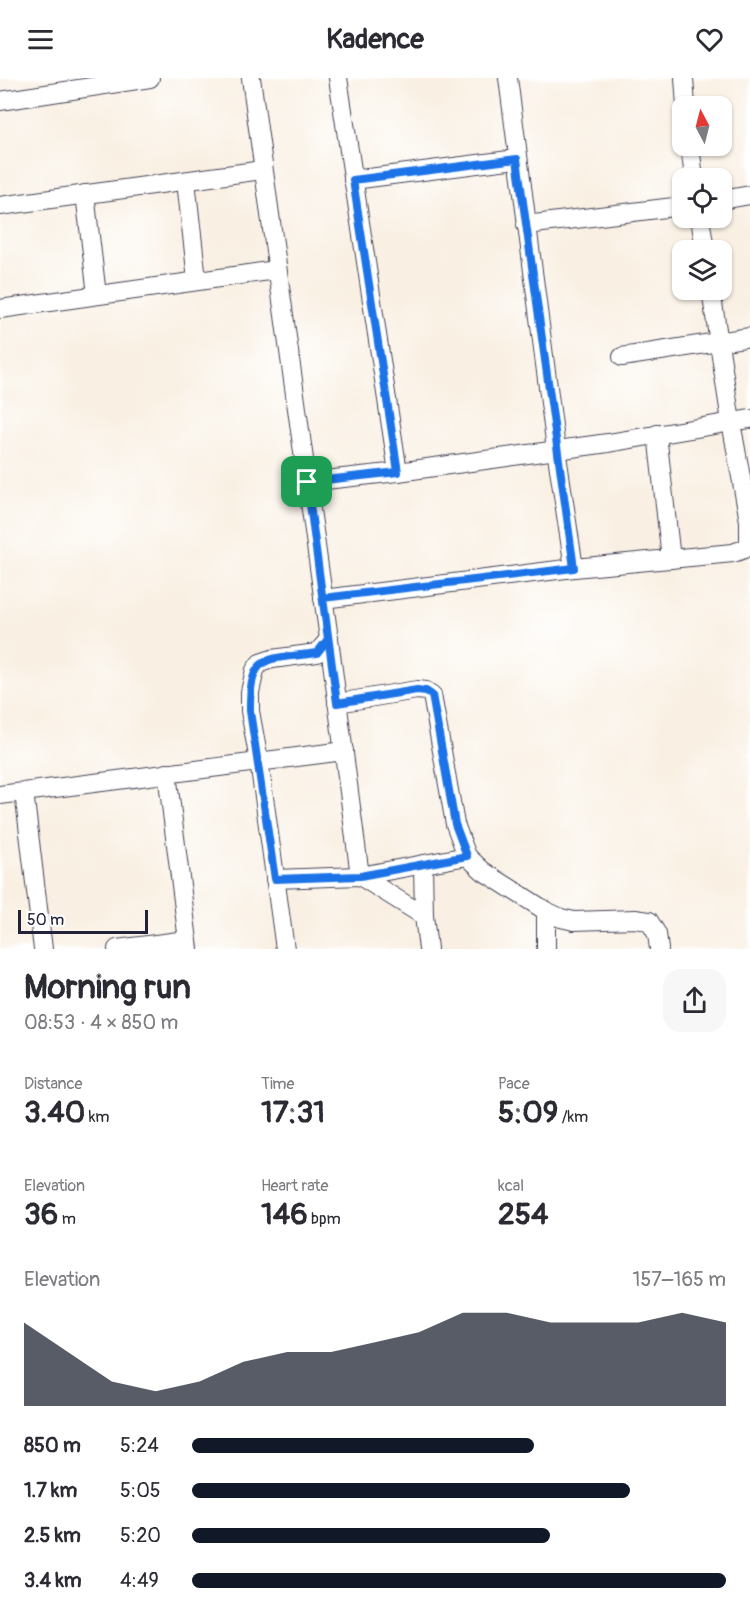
<!DOCTYPE html>
<meta charset="utf-8">
<style>
:root{--surface:#fff;--page:#f7f7f7;--text:#2b2b33;--muted:#7c7c81;--accent:#111827}
body{margin:0;font-family:Pangolin,sans-serif;background:var(--page);color:var(--text);height:100vh;display:flex;flex-direction:column;font-size:22px;white-space:nowrap}
*{box-sizing:border-box;margin:0}
p{font-size:20px;color:var(--muted)}
.icon{flex:none;width:33px;height:33px;fill:none;stroke:currentColor;stroke-width:2;stroke-linecap:round;stroke-linejoin:round}
.map{position:relative;height:871px;overflow:hidden}
.sheet{display:flex;flex-direction:column;background:var(--surface);flex:1}
.sheet>*{flex:none}
.needle{width:39px;rotate:353deg}
.tools{position:absolute;left:672px;top:18px;display:grid;gap:12px}
.tools a{display:grid;place-items:center;width:60px;height:60px;border-radius:12px;background:var(--surface);box-shadow:0 2px 4px #0004;font-size:30px}
.scale{position:absolute;left:18px;bottom:15px;width:130px;box-sizing:border-box;padding-left:6px;border:3px solid #22223b;border-top:0;font-size:16px;line-height:21px;white-space:nowrap;color:#22223b;-webkit-text-stroke:4px #fff;paint-order:stroke}
.pin{position:absolute;display:grid;place-items:center;width:51px;height:51px;color:#fff;margin:-26px;border-radius:12px;box-shadow:0 3px 9px #0006}
.round{display:grid;place-items:center;flex:none;width:63px;height:63px;border-radius:18px;background:var(--page)}
.head{display:flex;align-items:center;justify-content:space-between;height:102px;padding:0 24px}
h1{font-size:33px;font-weight:800;line-height:45px}
.metrics{display:grid;grid-template-columns:repeat(3,1fr);gap:9px;height:102px;padding:6px 24px}
.metrics div{display:grid;align-content:center}
.metrics b{font-size:30px;font-weight:800}
.metrics small{font-size:16px;font-weight:400}
.metrics p{font-size:16px}
.chart{height:168px;padding:12px 24px}
.chart p{display:flex;justify-content:space-between}
.chart svg{width:100%;height:108px;margin-top:6px;fill:var(--accent);opacity:.7}
ul{padding:0 24px;list-style:none;font-size:20px}
li{display:grid;grid-template-columns:96px 72px 1fr;align-items:center;height:45px}
li i{height:15px;border-radius:8px;background:var(--accent)}
header{display:flex;justify-content:space-between;align-items:center;height:78px;padding:0 24px;background:var(--surface);font-size:27px;font-weight:800}
.map>svg:first-child{display:block}
.lines{fill:none;stroke-linecap:round;stroke-linejoin:round}
.minor-casing{stroke:#424154;stroke-width:20}
.minor{stroke:#fff;stroke-width:18}
.route-casing{stroke:#fff;stroke-width:12}
.route{stroke:#1a73e8;stroke-width:8}
</style>
<header><svg class="icon" aria-label="menu" viewBox="0 0 24 24"><path d="M4 6h16M4 12h16M4 18h16"/></svg>Kadence<svg class="icon" aria-label="heart" viewBox="0 0 24 24"><path d="M12 20l-8-8c-3-5 5-10 8-4 3-6 11-1 8 4z"/></svg></header>
<div class="map">
<svg width="750" height="871" viewBox="0 0 750 871">
<rect width="100%" height="100%" fill="#fff"/>
<filter id="ink" filterUnits="userSpaceOnUse"><feTurbulence type="fractalNoise" baseFrequency=".0167" numOctaves="2"/><feDisplacementMap in="SourceGraphic" scale="12" xChannelSelector="R" yChannelSelector="G"/><feConvolveMatrix kernelMatrix="1 2 1 2 8 2 1 2 1" color-interpolation-filters="sRGB"/></filter>
<filter id="wash" filterUnits="userSpaceOnUse"><feTurbulence type="fractalNoise" baseFrequency=".008" numOctaves="4" result="noise"/><feDisplacementMap in="SourceGraphic" scale="24" xChannelSelector="R" yChannelSelector="G"/><feGaussianBlur stdDeviation="1.35" result="paint"/><feColorMatrix in="noise" values="0 0 0 0 0 0 0 0 0 0 0 0 0 0 0 0 0 1.4 0 .05"/><feComposite in="paint" operator="in"/></filter>
<g filter="url(#wash)">
<rect width="100%" height="100%" fill="#f9f0e3"/>
</g>
<g filter="url(#ink)">
<g class="lines">
<defs>
<g id="minor">
<path d="M251,0l78,561 -12,14 -45,6 -12,4 -5,7 -5,22v19l9,50 26,188"/>
<path d="M338,0l60,394"/>
<path d="M508,0l48,371 18,119"/>
<path d="M684,0l2,28"/>
<path d="M0,23l150,-23"/>
<path d="M690,68l4,32"/>
<path d="M353,102l164,-21"/>
<path d="M186,103l11,99"/>
<path d="M85,116l12,101"/>
<path d="M722,122l28,-5"/>
<path d="M0,128l263,-36"/>
<path d="M700,140l5,32"/>
<path d="M526,147l156,-19"/>
<path d="M0,231l276,-39"/>
<path d="M622,279l128,-20"/>
<path d="M657,356l14,125"/>
<path d="M307,404l91,-10 210,-29 142,-24"/>
<path d="M323,521l251,-31 159,-15 11,-4 5,-5v-23l-18,-99 -20,-132"/>
<path d="M329,561l31,237 64,40 4,33"/>
<path d="M337,625l80,-13 9,1 6,4 23,129 12,32 16,15 63,40 15,7 13,3 61,-2 14,2 8,13 2,15"/>
<path d="M167,695l22,176"/>
<path d="M24,714l19,157"/>
<path d="M0,717l344,-44"/>
<path d="M423,786l1,52"/>
<path d="M275,801l85,-3 107,-20"/>
<path d="M546,833v38"/>
<path d="M117,871l70,-9"/>
</g>
</defs>
<use href="#minor" class="minor-casing"/>
<use href="#minor" class="minor"/>
</g>
</g>
<g class="lines" filter="url(#ink)">
<defs>
<path id="route" d="M307,404l21,157 -11,14c-49,7 -68,-2 -67,58l25,168 85,-3 107,-20 -12,-32 -23,-129 -6,-4 -9,-1 -80,13 -14,-105 251,-30 -57,-409 -164,21 45,292 -91,10"/>
</defs>
<use href="#route" class="route-casing"/>
<use href="#route" class="route"/>
</g>
</svg>
<div class="tools">
<a><svg class="needle" viewBox="-14 -14 28 28"><path d="M0-13l5 13h-10z" fill="#e53935"/><path d="M0 13l5-13h-10z" fill="#7c7c81"/></svg></a>
<a><svg class="icon" aria-label="locate" viewBox="0 0 24 24"><circle cx="12" cy="12" r="6"/><path d="M12 2v4M12 18v4M2 12h4M18 12h4"/></svg></a>
<a><svg class="icon" aria-label="layers" viewBox="0 0 24 24"><path d="M12 4l9 5-9 5-9-5zM3 14l9 5 9-5"/></svg></a>
</div>
<div class="scale">50 m</div>
<div class="pin" style="left:307px;top:404px;background:#1e9e55"><svg class="icon" aria-label="arrive" viewBox="0 0 24 24"><path d="M6 21V4h12l-3 4 3 4H6"/></svg></div>
</div>
<section class="sheet">
<div class="head"><div><h1>Morning run</h1><p>08:53 · 4 × 850 m</p></div><a class="round"><svg class="icon" aria-label="share" viewBox="0 0 24 24"><path d="M12 15V3M7 8l5-5 5 5M5 13v7h14v-7"/></svg></a></div>
<div class="metrics">
<div><p>Distance</p><b>3.40<small> km</small></b></div>
<div><p>Time</p><b>17:31</b></div>
<div><p>Pace</p><b>5:09<small> /km</small></b></div>
</div>
<div class="metrics">
<div><p>Elevation</p><b>36<small> m</small></b></div>
<div><p>Heart rate</p><b>146<small> bpm</small></b></div>
<div><p>kcal</p><b>254</b></div>
</div>
<div class="chart"><p><span>Elevation</span>157–165 m</p>
<svg viewBox="0 0 160 44" preserveAspectRatio="none"><path d="M0 44V10L10 22L20 34L30 38L40 34L50 26L60 22L70 22L80 18L90 14L100 6L110 6L120 10L130 10L140 10L150 6L160 10V44z"/></svg>
</div>
<ul>
<li><b>850 m</b>5:24<i style="width:64%"></i></li>
<li><b>1.7 km</b>5:05<i style="width:82%"></i></li>
<li><b>2.5 km</b>5:20<i style="width:67%"></i></li>
<li><b>3.4 km</b>4:49<i style="width:100%"></i></li>
</ul>
</section>
